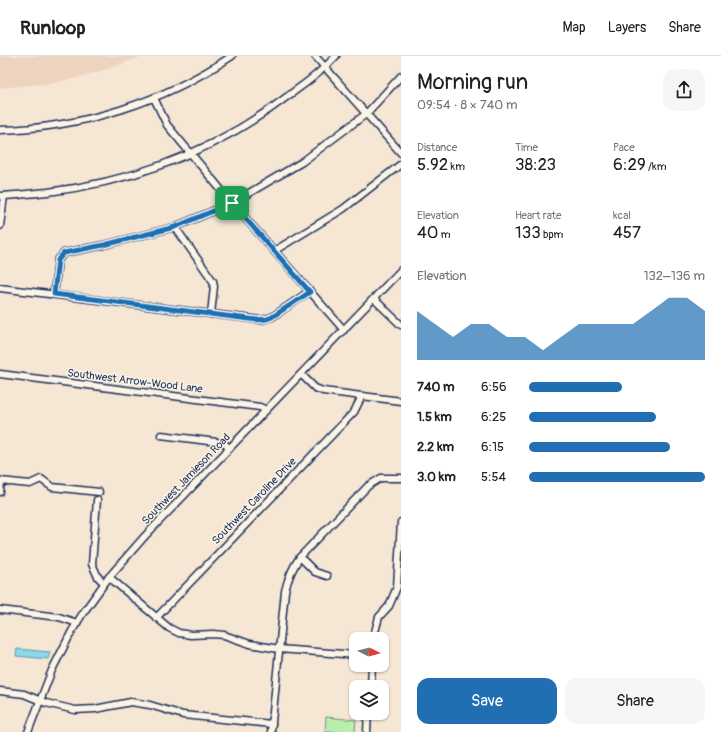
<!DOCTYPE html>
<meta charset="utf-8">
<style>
:root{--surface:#fff;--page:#f6f6f6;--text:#202124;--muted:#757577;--line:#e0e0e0;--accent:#1f6fb2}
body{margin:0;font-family:Pangolin,sans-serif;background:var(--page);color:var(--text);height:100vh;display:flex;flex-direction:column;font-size:15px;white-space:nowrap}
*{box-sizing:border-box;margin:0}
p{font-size:13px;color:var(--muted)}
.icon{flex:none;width:22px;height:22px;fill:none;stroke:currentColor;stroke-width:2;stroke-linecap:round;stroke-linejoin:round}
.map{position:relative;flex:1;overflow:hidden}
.drawer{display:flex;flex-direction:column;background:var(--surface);width:320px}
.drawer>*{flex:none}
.needle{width:26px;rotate:96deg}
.fabs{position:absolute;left:349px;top:576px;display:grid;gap:8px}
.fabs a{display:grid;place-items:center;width:40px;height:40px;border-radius:8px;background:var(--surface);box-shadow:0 1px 3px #0004;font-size:20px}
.pin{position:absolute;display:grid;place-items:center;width:34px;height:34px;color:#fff;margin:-17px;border-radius:8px;box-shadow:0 2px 6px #0006}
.round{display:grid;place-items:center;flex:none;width:42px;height:42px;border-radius:12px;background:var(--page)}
.overview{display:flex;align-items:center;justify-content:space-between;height:68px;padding:0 16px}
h1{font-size:22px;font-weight:600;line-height:30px}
.stats{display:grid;grid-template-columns:repeat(3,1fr);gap:6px;height:68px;padding:4px 16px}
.stats div{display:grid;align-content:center}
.stats b{font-size:17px;font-weight:600}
.stats small{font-size:11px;font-weight:400}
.stats p{font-size:11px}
.chart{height:112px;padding:8px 16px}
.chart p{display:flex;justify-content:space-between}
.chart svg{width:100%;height:72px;margin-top:4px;fill:var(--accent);opacity:.7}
.button{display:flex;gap:8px;margin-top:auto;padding:8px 16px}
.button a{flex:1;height:46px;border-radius:12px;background:var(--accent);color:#fff;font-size:16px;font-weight:600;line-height:46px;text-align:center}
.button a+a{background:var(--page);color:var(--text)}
ul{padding:0 16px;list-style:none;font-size:13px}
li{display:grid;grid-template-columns:64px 48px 1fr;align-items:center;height:30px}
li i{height:10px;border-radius:5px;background:var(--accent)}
header{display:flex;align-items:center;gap:24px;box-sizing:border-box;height:56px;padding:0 20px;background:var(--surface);border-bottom:1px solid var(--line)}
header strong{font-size:19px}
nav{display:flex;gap:22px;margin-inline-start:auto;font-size:14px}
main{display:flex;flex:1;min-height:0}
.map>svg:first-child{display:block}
.built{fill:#eed4bf}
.green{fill:#bbedad;stroke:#6b8e86}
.water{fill:#8bd9e9;stroke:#5e95b1}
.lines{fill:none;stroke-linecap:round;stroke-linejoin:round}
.minor-casing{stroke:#1b2f5e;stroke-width:9}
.minor{stroke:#fcf5e5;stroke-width:6}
.route-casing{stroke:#fff;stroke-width:8}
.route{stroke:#1f6fb2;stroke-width:5}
.labels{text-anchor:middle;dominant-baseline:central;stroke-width:3;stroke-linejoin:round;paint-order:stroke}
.street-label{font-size:11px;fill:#1b2f5e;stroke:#fcf5e5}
</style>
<header>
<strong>Runloop</strong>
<nav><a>Map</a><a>Layers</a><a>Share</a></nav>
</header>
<main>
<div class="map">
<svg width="401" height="676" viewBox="0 0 401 676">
<rect width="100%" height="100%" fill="#f6e6d4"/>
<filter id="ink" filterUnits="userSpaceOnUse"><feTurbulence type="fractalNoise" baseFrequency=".025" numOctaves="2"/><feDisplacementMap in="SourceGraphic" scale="8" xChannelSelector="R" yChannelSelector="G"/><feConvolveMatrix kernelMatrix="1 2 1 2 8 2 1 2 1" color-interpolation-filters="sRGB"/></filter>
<g filter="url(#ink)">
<path class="built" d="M0,0h143l-32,12 -34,10 -33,6 -44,4z"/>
<path class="green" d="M326,661l30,3 -1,12h-30z"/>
<path class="water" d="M17,593l33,3 -2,7 -32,-3z"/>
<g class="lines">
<defs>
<g id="minor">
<path d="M315,0l86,97"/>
<path d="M154,42l13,27 65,78 112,127"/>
<path d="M0,74c83,-2 163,-28 232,-74"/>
<path d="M0,140c16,0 32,-3 48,-4 89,-11 173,-44 244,-99 16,-11 31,-23 44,-37"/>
<path d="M0,170l4,-30"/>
<path d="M175,171l38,54 1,5 -3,28"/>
<path d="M274,195l69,-42 58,-45"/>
<path d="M0,232l261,32 11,-3 38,-26"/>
<path d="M54,238l4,-34 6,-7 40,-8 71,-18 57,-24 70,-41 64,-48 35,-38"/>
<path d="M374,243l27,26"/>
<path d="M0,318l260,33 6,3"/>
<path d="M301,318l14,14 8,3 78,10"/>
<path d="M161,379l63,8 5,5"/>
<path d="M0,425l30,3 11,-5 11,8 47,5"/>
<path d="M0,436l1,-11"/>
<path d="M97,444l-5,64 6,13 6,6"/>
<path d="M300,501l15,15 12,4"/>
<path d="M109,521l60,51 10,5 12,2 22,-1 11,1 26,9 29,5 77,6"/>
<path d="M0,554l59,7 18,6"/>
<path d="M156,562l198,-206 8,-16"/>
<path d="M373,583l6,-22 10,-11 8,-19 4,-65"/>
<path d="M371,631l1,-22"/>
<path d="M0,635l24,3 22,9 29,7 20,-1 36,-7 19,3 33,10 89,9"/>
<path d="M28,676l24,-62 20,-39 11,-18 26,-36 36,-41 256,-266"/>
<path d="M271,676l14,-141c3,-13 7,-23 15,-34l68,-71 13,-8h20"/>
<path d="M367,676l1,-19"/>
</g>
</defs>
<use href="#minor" class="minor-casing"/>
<use href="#minor" class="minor"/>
</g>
</g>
<g class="lines" filter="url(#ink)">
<defs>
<path id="route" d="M232,147l78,89 -38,25 -5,2 -10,1 -203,-26 4,-34 6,-7 40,-8 71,-18z"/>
</defs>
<use href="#route" class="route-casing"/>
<use href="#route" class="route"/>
</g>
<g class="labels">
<g class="street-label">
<text transform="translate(135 325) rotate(7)">Southwest Arrow-Wood Lane</text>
<text transform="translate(186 423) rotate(-46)">Southwest Jamieson Road</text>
<text transform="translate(254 445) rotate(-46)">Southwest Caroline Drive</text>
</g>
</g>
</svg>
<div class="fabs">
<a><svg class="needle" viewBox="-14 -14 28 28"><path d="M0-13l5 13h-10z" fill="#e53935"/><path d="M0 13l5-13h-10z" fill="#757577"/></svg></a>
<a><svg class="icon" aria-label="layers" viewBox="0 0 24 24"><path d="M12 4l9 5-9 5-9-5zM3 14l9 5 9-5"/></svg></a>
</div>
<div class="pin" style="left:232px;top:147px;background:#1e9e55"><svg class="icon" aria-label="arrive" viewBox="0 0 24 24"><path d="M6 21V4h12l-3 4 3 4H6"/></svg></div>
</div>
<section class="drawer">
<div class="overview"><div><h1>Morning run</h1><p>09:54 · 8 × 740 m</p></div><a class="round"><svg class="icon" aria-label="share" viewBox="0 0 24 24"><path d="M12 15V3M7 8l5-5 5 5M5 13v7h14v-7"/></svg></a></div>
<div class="stats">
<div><p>Distance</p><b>5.92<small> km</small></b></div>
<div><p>Time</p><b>38:23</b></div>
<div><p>Pace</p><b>6:29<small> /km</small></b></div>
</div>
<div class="stats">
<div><p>Elevation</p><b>40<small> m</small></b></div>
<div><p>Heart rate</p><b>133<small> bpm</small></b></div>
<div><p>kcal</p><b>457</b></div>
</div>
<div class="chart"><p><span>Elevation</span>132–136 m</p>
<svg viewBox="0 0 160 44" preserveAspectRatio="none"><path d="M0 44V14L10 22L20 30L30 22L40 22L50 30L60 30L70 38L80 30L90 22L100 22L110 22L120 22L130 14L140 6L150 6L160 14V44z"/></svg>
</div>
<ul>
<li><b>740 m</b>6:56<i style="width:53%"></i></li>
<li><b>1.5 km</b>6:25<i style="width:72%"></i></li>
<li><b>2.2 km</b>6:15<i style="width:80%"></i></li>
<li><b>3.0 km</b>5:54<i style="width:100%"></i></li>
</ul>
<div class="button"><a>Save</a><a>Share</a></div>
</section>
</main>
